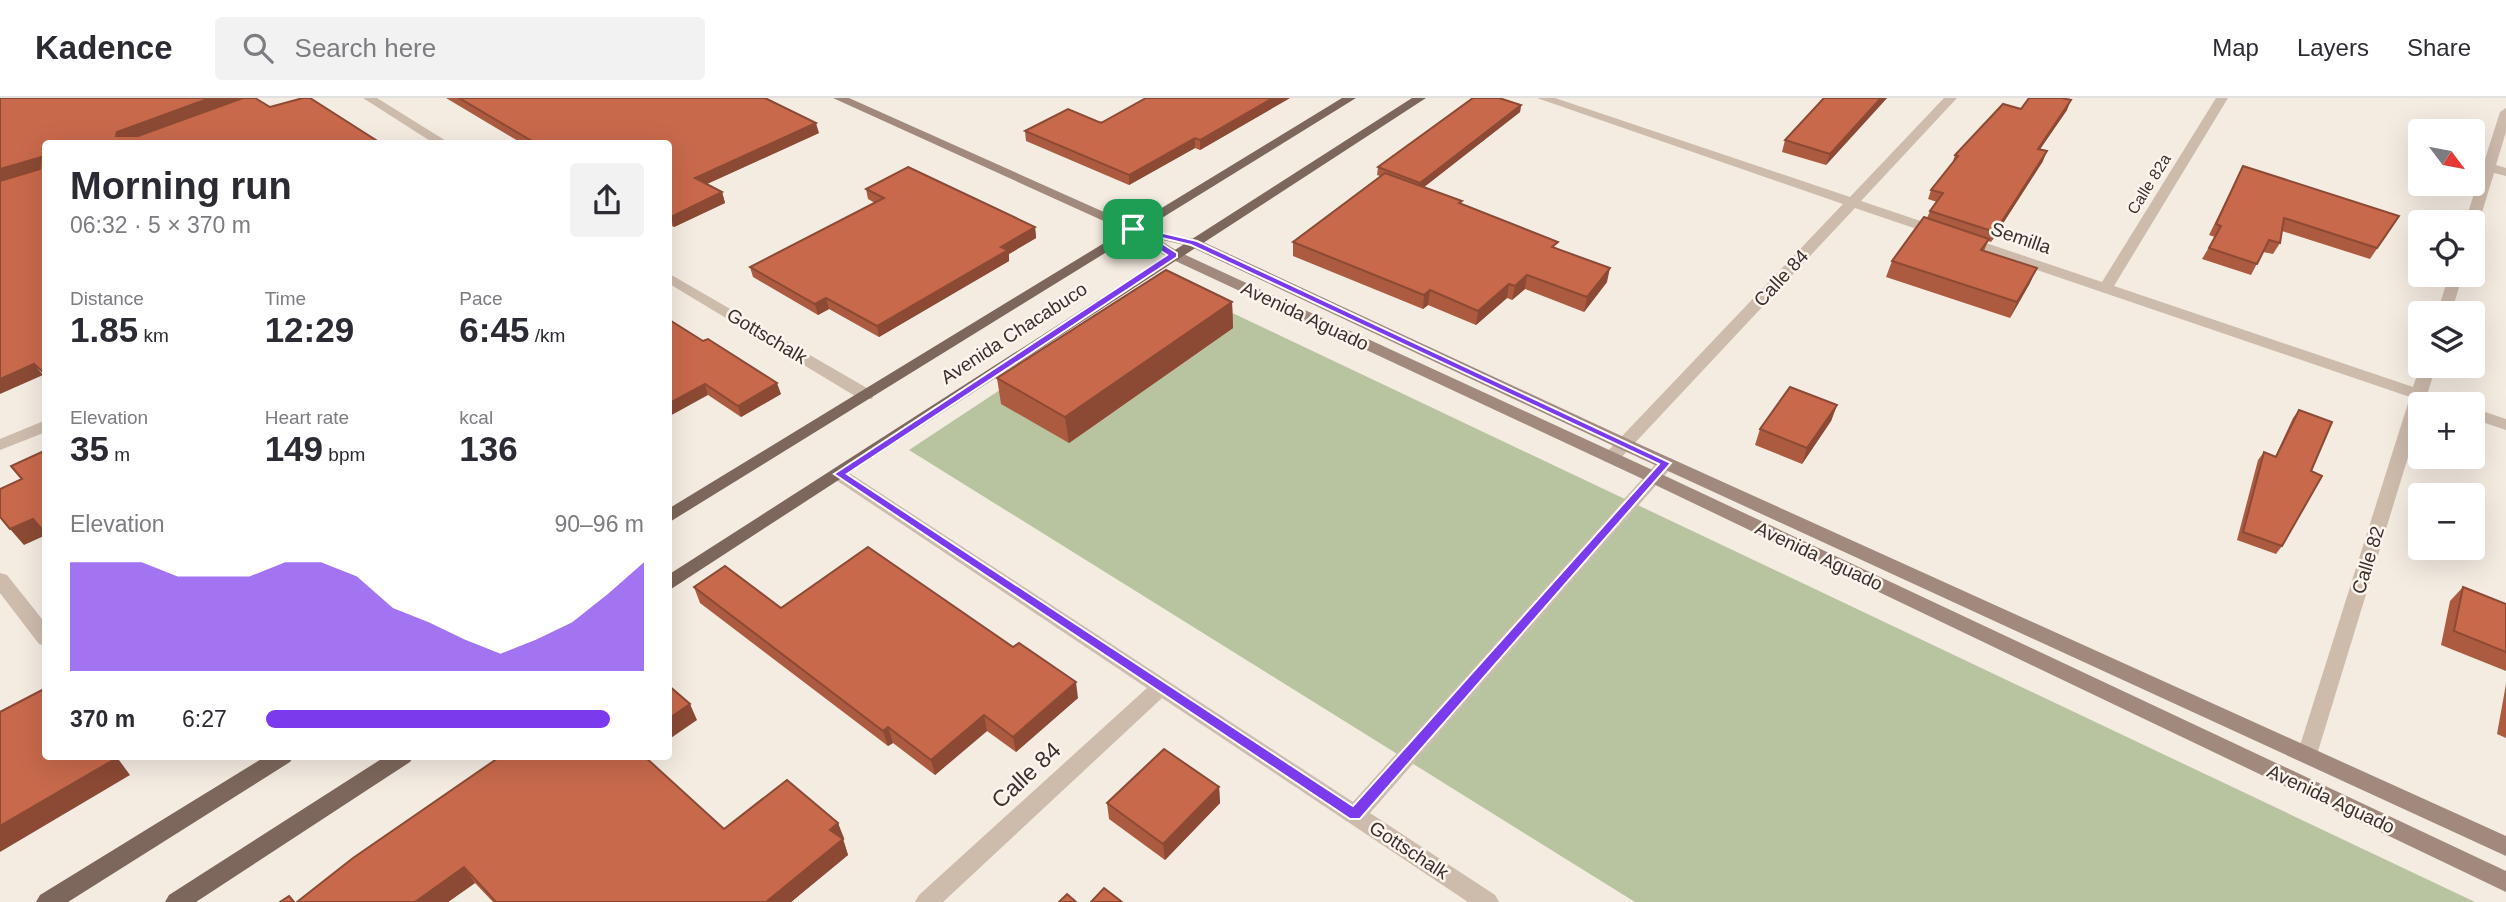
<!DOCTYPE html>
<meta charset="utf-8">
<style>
:root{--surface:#fff;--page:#f2f2f3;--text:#2b2b33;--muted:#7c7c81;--line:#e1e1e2;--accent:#7c3aed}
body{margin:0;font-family:Arial,sans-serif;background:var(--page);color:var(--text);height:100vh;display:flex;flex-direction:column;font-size:26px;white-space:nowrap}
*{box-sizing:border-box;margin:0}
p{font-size:23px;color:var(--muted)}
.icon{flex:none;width:38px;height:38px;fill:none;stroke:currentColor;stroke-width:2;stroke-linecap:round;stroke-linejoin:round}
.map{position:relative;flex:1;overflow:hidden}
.side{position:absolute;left:42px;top:42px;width:630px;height:620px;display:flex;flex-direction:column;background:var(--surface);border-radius:7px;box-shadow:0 7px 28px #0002}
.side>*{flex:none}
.needle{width:46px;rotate:122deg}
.buttons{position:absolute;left:2408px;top:21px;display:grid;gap:14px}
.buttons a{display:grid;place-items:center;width:77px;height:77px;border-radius:7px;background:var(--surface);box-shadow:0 7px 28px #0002;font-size:35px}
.pin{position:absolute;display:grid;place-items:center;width:60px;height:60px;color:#fff;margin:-30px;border-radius:14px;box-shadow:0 4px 10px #0006}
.round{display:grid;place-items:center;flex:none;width:74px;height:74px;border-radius:7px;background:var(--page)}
.headline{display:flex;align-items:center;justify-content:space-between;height:119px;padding:0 28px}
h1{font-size:38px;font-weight:800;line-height:52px}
.stats{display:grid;grid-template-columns:repeat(3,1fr);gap:10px;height:119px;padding:7px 28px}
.stats div{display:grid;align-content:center}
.stats b{font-size:35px;font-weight:800}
.stats small{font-size:19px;font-weight:400}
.stats p{font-size:19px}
.chart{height:196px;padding:14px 28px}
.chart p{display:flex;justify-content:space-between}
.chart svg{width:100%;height:126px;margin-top:7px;fill:var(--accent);opacity:.7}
ul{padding:0 28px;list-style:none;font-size:23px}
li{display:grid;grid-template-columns:112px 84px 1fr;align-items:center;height:52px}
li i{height:18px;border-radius:9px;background:var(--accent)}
header{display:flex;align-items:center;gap:42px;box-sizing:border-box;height:98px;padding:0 35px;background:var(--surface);border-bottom:2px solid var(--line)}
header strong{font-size:33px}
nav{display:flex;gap:38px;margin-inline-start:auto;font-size:24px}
.search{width:490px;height:63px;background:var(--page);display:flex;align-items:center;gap:18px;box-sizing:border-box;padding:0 24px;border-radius:7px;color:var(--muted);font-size:26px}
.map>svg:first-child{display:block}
.green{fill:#b8c4a0}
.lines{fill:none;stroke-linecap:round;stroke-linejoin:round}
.street{fill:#cdbbac;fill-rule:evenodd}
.secondary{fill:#a18a7d;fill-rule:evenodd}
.primary{fill:#7d675c;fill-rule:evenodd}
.wall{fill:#ac5a40}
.shaded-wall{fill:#8c4a34}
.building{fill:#c8694b;stroke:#8c4a34;stroke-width:2}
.route{fill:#7c3aed;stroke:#fff;stroke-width:2;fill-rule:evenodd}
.labels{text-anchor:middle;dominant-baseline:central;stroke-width:5;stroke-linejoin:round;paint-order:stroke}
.far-street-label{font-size:16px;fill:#3b302b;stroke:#fbf5ee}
.street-label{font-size:19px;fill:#3b302b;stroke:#fbf5ee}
.near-street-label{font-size:23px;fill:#3b302b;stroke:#fbf5ee}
</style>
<header>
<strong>Kadence</strong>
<div class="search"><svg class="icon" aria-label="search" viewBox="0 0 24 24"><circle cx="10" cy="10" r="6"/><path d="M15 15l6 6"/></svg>Search here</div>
<nav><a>Map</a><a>Layers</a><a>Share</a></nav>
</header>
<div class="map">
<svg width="2506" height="804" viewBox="0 0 2506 804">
<rect width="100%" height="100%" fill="#f4ebe1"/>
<path class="green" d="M1165,183l1310,621h-840l-726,-452z"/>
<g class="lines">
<g class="street">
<path d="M363,0h14l74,46h-16z"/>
<path d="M1537,0h18l295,99 94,-99h13l-96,103 241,81 114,-184h12l-114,188 299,101 7,-21h16l-8,26 24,8 2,4h-34v14l-105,343 -7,3 -7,-3 -4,-6 113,-358 -555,-189 -238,254h-12l-2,-4 2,-4 238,-250z"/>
<path d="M2506,10v24l-10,33 10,3v8l-12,-3 -15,49 -6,4v-4h-8l35,-110z"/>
<path d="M668,175l204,118 2,4 -2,4h-12l-192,-116z"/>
<path d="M2449,177h14l-12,38h-14z"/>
<path d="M2473,310l33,11v11l-33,-11z"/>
<path d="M46,322v12l-46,18v-11z"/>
<path d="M1666,359l6,2 2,4 -2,4 -302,346 125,82 4,7h-31l-306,-204 -219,204h-28l4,-7 228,-207 -314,-210 -3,-4 3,-4h12l508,332 307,-343z"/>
<path d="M0,475l7,2 39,49v22l-7,-2 -39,-51z"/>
</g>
<path class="secondary" d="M833,0h16l293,131 57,11 431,200 876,396v20l-888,-408 -429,-202 -31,-7 21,13 480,221 847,398v21l-859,-411 -478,-223 -41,-26z"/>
<g class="primary">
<path d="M1342,0h14l-688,425v-14z"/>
<path d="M1412,0h14l-758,493v-16z"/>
<path d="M266,658h28l-4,6 -222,140h-32l4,-7z"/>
<path d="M386,658h28l-4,6 -214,140h-31l4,-7z"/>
</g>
</g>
<g class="wall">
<path d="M446,0h319l54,35 -112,51 15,8 3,11 -51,24 -6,-3v-80h-145z"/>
<path d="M1290,0l-90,52 -5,-2 -66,37 -103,-44 -1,-10z"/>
<path d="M1824,0h63l-61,67 -44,-13 3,-12z"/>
<path d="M1521,7l-1,7 -96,75 133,61 50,34 -23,30 -59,-23 -13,11 -5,-2 -31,27 -48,-20 -5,4 -130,-53v-14l87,-66 -3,-1 1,-8z"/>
<path d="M2021,11l46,1 -27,39 3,12 -52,81 -3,-1 -4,10 46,32 -20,35 -124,-41 6,-16 35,-43 3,-7 7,-9 -9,-3 3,-9 21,-26 3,-9z"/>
<path d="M2243,68l156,50 -29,43 -88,-28 -2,12 -7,11 -10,-2 -12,23 -49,-16 13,-22 -6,-2z"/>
<path d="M866,91l169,38 1,11 -27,16v7l-130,76 -50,-28 -11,6 -65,-38 -3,-10 125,-64 -7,-4z"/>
<path d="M1232,204l1,26 -164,115 -68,-39 -4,-26z"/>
<path d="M668,221l113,75 -40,23 -33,-22z"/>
<path d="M1837,307l-6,16 -29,43 -47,-19 5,-16z"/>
<path d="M2299,312l12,61 -29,75 -6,8 -39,-14 21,-80 6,-8 11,5 18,-39z"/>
<path d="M694,489l87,21 297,90 -62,54 -29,-21 -52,44 -42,-32 -5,3 -188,-143z"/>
<path d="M2463,489l43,17v-2v69l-65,-26 9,-44z"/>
<path d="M2506,586v54l-9,-4z"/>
<path d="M645,659l79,72 114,-6 10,32 -57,47h-298l-18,-19 -27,19h-151z"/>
<path d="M1219,689l1,16 -55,57 -56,-41 -2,-16z"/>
</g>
<g class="shaded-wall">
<path d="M210,0h32l-119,44 -7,-6 1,-4z"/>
<path d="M1273,0h17l-90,52v-10z"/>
<path d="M1881,0h6l-61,67 4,-11z"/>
<path d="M2071,2l-4,10 -33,48 4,-9z"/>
<path d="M1521,7l-1,7 -101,79 1,-8z"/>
<path d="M816,25l3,10 -121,55 -3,-10z"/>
<path d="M1195,40v10l-66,37v-10z"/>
<path d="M2047,53l-4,10 -52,81 4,-10z"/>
<path d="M41,59l5,10 -46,14v-12z"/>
<path d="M722,94l3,11 -51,24 -3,-10z"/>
<path d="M1035,129l1,11 -27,16v7l-130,76 -2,-11 124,-79z"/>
<path d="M1610,170l-3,14 -23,30 3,-15z"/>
<path d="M2037,170l-7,15 -20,35 7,-16z"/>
<path d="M1527,177l-2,14 -13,11 3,-14z"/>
<path d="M1509,186l-2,14 -31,27 2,-14z"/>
<path d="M1430,192l-2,15 -5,4 1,-14z"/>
<path d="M826,200l3,11 -11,6 -3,-11z"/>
<path d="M1232,204l1,26 -164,115 -4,-26z"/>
<path d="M34,266l9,11 -43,19v-15z"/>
<path d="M777,285l4,11 -40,23 -3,-11z"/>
<path d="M705,286l3,11 -40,22v-13z"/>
<path d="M1837,307l-6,16 -29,43 5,-16z"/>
<path d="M33,421l13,16 -22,10 -14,-16z"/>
<path d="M1076,584l2,16 -62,54 -3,-15z"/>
<path d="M690,606l7,16 -29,20v-21z"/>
<path d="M984,617l3,16 -52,44 -4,-15z"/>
<path d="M888,629l5,16 -5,3 -5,-15z"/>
<path d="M113,658h3l14,19 -130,77v-26z"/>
<path d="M1219,689l1,16 -55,57 -2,-16z"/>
<path d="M838,725l6,15 -3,3 2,-2 5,16 -57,47h-25l64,-72z"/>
<path d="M464,769l11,16 -27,19h-33z"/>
</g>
<g class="building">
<path d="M0,0h210l-93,34 -1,4h22l105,-38h12l15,9 33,-9h7l72,46h-336v231l-12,-11 -34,15v-198l40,-12 1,-12 -41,12z"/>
<path d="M459,0h306l51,25 -121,55 27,14 -51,25 -3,-2v-71h-131z"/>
<path d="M1146,0h127l-73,42 -5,-2 -66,37 -104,-44 43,-22 33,14z"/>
<path d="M1473,0h26l22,7 -101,78 -42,-16z"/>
<path d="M1824,0h57l-51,56 -45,-14z"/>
<path d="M2029,0h33l9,2 -33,49 9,2 -52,81 -65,-21 13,-18 -12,-3 27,-34 -3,-1 48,-51 18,5z"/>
<path d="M2243,68l156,50 -22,32 -93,-30 -4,25 -11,-3 -12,24 -48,-16 12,-22 -5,-2z"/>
<path d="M908,69l127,60 -34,20 7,3 -131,76 -51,-28 -11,6 -65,-37 134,-69 -18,-9z"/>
<path d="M1385,75l77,28 -3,2 99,39 -6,5 58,21 -23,29 -60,-22 -12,11 -6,-2 -31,27 -48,-21 -6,5 -131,-53z"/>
<path d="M1924,119l65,22 -8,11 56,18 -20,34 -125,-41z"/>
<path d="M1166,172l66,32 -167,115 -68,-39z"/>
<path d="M668,221l35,22 5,-2 69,44 -39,23 -33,-22 -37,20z"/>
<path d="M1790,289l47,18 -30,43 -47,-19z"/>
<path d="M2299,312l33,12 -21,49 11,5 -40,70 -39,-14 21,-80 12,5z"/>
<path d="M46,352v84l-13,-15 -23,10 -10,-12v-28l22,-10 -11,-13z"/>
<path d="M868,449l145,100 6,-4 57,39 -63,55 -29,-22 -53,45 -43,-33 -5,4 -189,-144 31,-21 56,42z"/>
<path d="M2463,489l43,17v48l-52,-21z"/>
<path d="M668,587l22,19 -22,15z"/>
<path d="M46,590v68h67l2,3 -115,67v-114z"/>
<path d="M1164,651l55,38 -56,57 -56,-41z"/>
<path d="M501,658h143l80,73 63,-49 51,43 -8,7 13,9 -77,63h-270l-32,-35 -49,35h-118l56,-44z"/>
<path d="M1104,790l18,14h-31z"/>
<path d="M1067,796l9,8h-17z"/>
<path d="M289,798l5,6h-14z"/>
</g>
<path class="route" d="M1133,128l64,15 474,222 -311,356h-10l-516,-345 333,-219 -37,-24 -2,-2zM1149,137l42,10 468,219 -306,342 -506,-332 330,-217v-4z"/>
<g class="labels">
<g class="far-street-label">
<text transform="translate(2149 86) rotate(-58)">Calle 82a</text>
</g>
<g class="street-label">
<text transform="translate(2021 140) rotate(19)">Semilla</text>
<text transform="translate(1781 180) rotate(-47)">Calle 84</text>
<text transform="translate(1305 218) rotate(25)">Avenida Aguado</text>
<text transform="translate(1014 235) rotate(-33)">Avenida Chacabuco</text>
<text transform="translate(767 238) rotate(31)">Gottschalk</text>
<text transform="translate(1819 458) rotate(25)">Avenida Aguado</text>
<text transform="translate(2368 462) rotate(-73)">Calle 82</text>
<text transform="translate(2331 701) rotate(25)">Avenida Aguado</text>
<text transform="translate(1409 752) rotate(33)">Gottschalk</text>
</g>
<g class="near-street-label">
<text transform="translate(1026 677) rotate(-43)">Calle 84</text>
</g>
</g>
</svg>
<div class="buttons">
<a><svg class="needle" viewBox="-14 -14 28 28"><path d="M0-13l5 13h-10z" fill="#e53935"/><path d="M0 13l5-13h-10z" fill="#7c7c81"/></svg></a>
<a><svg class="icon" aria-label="locate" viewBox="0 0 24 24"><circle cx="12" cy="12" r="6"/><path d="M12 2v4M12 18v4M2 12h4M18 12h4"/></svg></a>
<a><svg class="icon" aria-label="layers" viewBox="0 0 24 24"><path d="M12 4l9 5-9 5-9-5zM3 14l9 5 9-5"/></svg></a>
<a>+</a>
<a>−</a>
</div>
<div class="pin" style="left:1133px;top:131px;background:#1e9e55"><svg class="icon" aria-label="arrive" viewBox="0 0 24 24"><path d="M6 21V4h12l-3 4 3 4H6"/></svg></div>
<section class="side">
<div class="headline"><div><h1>Morning run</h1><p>06:32 · 5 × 370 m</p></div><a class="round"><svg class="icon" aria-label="share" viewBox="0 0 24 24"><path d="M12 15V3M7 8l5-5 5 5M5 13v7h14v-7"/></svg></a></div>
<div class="stats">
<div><p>Distance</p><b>1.85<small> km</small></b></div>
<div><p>Time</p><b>12:29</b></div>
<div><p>Pace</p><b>6:45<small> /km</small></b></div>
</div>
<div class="stats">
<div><p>Elevation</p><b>35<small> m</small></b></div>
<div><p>Heart rate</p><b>149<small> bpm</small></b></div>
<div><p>kcal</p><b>136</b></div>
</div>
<div class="chart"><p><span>Elevation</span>90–96 m</p>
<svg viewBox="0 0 160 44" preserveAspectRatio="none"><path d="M0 44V6L10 6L20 6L30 11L40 11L50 11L60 6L70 6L80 11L90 22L100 27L110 33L120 38L130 33L140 27L150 17L160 6V44z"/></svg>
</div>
<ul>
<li><b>370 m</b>6:27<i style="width:91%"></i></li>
</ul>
</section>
</div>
